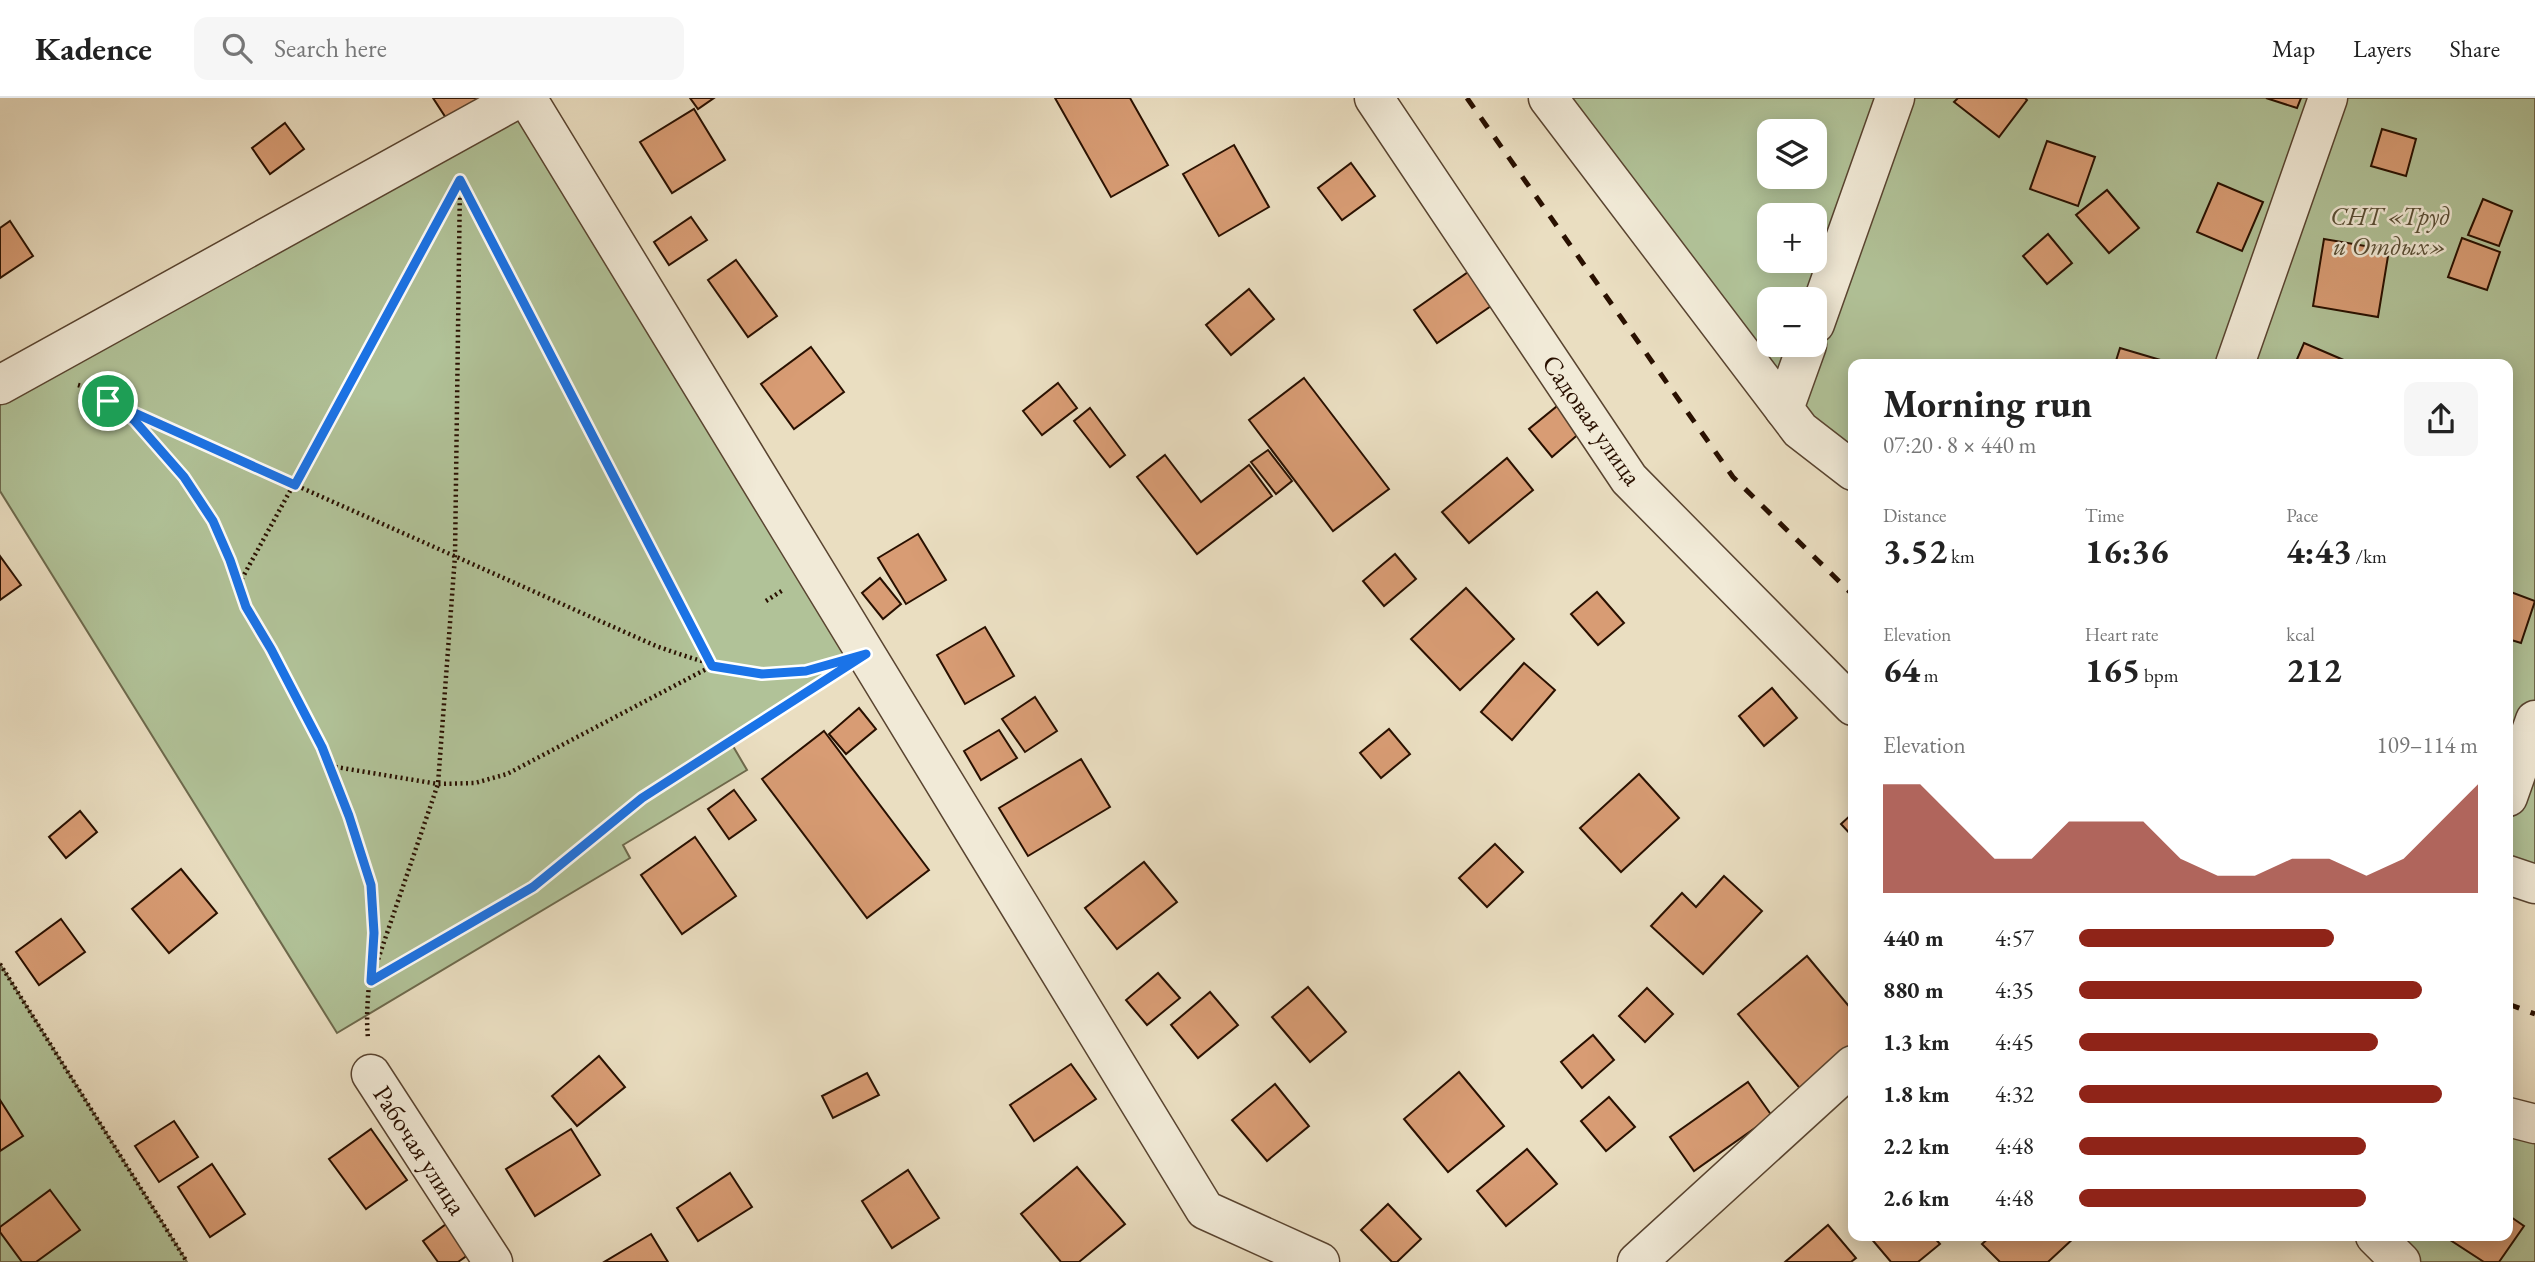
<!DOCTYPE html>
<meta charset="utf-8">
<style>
:root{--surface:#fff;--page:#f6f6f6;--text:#222;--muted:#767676;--line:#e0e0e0;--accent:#8f2418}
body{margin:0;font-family:"EB Garamond",serif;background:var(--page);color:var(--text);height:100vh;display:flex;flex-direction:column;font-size:26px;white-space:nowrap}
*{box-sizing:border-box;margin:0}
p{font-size:23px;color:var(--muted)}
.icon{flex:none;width:38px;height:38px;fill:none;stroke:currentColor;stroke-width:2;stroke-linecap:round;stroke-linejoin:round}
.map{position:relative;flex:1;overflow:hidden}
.details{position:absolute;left:1848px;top:261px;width:665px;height:882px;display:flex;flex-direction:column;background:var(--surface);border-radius:14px;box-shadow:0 4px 18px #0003}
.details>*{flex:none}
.buttons{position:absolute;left:1757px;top:21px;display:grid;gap:14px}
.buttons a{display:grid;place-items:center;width:70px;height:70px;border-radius:14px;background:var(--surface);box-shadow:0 4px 18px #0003;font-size:35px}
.pin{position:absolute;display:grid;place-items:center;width:60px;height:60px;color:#fff;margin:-30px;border:4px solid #fff;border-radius:50%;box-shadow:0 2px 7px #0007}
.round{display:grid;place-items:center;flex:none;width:74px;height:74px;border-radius:14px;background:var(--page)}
.headline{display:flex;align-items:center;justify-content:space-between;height:119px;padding:0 35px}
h1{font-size:38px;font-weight:700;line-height:52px}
.stats{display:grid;grid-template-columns:repeat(3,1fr);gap:10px;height:119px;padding:7px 35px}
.stats div{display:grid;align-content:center}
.stats b{font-size:35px;font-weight:700}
.stats small{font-size:19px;font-weight:400}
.stats p{font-size:19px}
.chart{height:196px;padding:14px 35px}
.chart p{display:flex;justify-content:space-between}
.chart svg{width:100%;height:126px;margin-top:7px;fill:var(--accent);opacity:.7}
ul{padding:0 35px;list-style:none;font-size:23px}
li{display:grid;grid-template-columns:112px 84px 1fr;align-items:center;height:52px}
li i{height:18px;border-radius:9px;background:var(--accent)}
header{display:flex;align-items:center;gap:42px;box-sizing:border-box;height:98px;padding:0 35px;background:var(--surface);border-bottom:2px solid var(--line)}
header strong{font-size:33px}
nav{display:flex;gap:38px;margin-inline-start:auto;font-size:24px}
.search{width:490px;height:63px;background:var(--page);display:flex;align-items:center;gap:18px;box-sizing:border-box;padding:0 24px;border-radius:14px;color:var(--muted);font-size:26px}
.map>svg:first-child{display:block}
.green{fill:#b1c298;stroke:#6d694c;stroke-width:2;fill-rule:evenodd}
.building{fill:#d89c74;stroke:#291000;stroke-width:2}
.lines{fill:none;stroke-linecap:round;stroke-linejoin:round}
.minor-casing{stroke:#594430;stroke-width:41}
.path{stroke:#291000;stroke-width:4.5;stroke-dasharray:2 3.5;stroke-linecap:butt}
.minor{stroke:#f1ead7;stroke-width:38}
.rail{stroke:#291000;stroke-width:5;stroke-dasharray:12 12;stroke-linecap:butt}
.route-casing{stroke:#fff;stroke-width:14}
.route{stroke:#1a73e8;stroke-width:9}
.labels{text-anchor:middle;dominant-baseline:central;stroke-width:5;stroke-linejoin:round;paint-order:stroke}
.park-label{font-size:26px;font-style:italic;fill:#594e35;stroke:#f1ead7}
.street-label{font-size:26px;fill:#291000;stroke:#f1ead7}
</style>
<header>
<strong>Kadence</strong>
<div class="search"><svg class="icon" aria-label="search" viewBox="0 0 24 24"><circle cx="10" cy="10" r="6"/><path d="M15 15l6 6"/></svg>Search here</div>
<nav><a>Map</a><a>Layers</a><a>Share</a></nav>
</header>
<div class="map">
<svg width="2535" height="1164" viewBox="0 0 2535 1164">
<rect width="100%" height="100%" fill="#eadec1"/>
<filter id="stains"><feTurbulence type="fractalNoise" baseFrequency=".00286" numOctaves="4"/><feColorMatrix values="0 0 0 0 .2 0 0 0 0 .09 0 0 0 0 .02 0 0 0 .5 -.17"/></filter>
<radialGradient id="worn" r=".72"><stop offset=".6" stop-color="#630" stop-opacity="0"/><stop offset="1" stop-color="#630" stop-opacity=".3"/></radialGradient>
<g class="green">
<path d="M519,0l347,556 -136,87 17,29 -124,75 7,13 -293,175 -337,-542v-106z"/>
<path d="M1548,0h987v786l-27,-9v-511h-655v107zM1769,33h46v46h-46zM1769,117h46v46h-46zM1769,201h46v46h-46z"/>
<path d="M0,866l187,298h-187z"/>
<path d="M2508,1019l27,7v138h-134l-26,-26h133z"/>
</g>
<g class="building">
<path d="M433,0h50l-35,23z"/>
<path d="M690,0h24l-16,11z"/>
<path d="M1055,0h75l38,67 -57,32z"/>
<path d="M1958,0h67l2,2 -28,37 -45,-35z"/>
<path d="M2266,0h35l-4,10z"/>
<path d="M694,11l31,51 -53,33 -32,-51z"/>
<path d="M285,25l19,26 -34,25 -18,-26z"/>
<path d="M2382,31l34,10 -10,37 -35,-10z"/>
<path d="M2047,43l48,16 -17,49 -48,-17z"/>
<path d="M1234,47l35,62 -50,29 -36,-62z"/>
<path d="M1351,65l24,33 -33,24 -24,-32z"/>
<path d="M2218,85l45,19 -21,49 -45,-19z"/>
<path d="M2107,92l32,38 -30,25 -33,-38z"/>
<path d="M2483,101l29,12 -13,35 -31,-11z"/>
<path d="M691,119l16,23 -38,25 -15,-23z"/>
<path d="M10,123l23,35 -33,22v-50z"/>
<path d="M2048,136l24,29 -25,21 -24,-28z"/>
<path d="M2462,140l38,14 -13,38 -39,-13z"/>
<path d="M2324,141l65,11 -11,67 -65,-11z"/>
<path d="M736,162l41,56 -29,21 -40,-57z"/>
<path d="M1471,172l23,34 -57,39 -23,-33z"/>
<path d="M1249,191l25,30 -43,36 -25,-30z"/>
<path d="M2304,245l49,21h-58z"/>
<path d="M811,249l33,45 -50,37 -33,-45z"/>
<path d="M2120,250l54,16h-59z"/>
<path d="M1304,280l85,111 -56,42 -84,-111z"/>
<path d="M1058,285l19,25 -35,27 -19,-24z"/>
<path d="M1567,300l22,27 -37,32 -23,-28z"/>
<path d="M1090,310l35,47 -15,12 -36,-46z"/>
<path d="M1268,352l24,31 -16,13 -25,-32z"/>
<path d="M1165,357l36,47 48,-37 23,31 -75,58 -60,-77z"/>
<path d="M1507,360l26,32 -64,53 -27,-31z"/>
<path d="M918,436l28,46 -40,24 -28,-46z"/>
<path d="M1395,456l21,25 -32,27 -21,-25z"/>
<path d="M0,458l21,29 -21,15z"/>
<path d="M880,480l21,26 -18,15 -21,-26z"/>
<path d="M1466,490l48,51 -54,51 -49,-51z"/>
<path d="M2508,493l27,10 -14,42 -13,-4z"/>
<path d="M1597,494l27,31 -26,22 -27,-31z"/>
<path d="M985,529l29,49 -49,28 -28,-49z"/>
<path d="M1524,565l31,27 -43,50 -31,-28z"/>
<path d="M1772,590l25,30 -33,28 -25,-30z"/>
<path d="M1035,599l22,34 -32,21 -23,-33z"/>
<path d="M859,610l17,21 -30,25 -17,-20z"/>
<path d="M1389,631l21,25 -29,24 -21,-25z"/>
<path d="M999,632l18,28 -36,22 -17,-29z"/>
<path d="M824,633l105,139 -62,48 -105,-139z"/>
<path d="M1081,661l29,48 -82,49 -29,-48z"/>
<path d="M1639,676l40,44 -58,54 -41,-44z"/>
<path d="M734,692l22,30 -27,19 -21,-30z"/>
<path d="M80,713l17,21 -31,26 -17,-21z"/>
<path d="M1853,715v24l-12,-13z"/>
<path d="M695,739l41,59 -54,38 -41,-59z"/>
<path d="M1495,746l28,28 -36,35 -28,-29z"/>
<path d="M1144,764l33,40 -60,47 -32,-41z"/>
<path d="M181,771l36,44 -48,40 -37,-44z"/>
<path d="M1724,778l38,35 -59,63 -52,-48 31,-33 14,14z"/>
<path d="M61,821l24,33 -46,33 -23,-33z"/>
<path d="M1807,858l46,55v39l-50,42 -65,-78z"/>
<path d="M1158,875l22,25 -33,27 -21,-25z"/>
<path d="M1308,889l38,45 -36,30 -38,-45z"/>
<path d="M1647,890l26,26 -28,28 -26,-26z"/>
<path d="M1210,894l28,33 -40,33 -27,-33z"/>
<path d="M1593,937l21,25 -32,28 -21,-26z"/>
<path d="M599,958l26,31 -48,39 -25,-30z"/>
<path d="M1071,966l25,35 -62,42 -24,-36z"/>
<path d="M1459,974l45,54 -56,46 -44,-53z"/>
<path d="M867,975l12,22 -46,23 -11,-22z"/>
<path d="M1748,984l24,34 -78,55 -24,-34z"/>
<path d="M1275,986l34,42 -42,35 -35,-41z"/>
<path d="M1609,999l26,30 -29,24 -25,-30z"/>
<path d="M0,1002l23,36 -23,15z"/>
<path d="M174,1023l24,36 -39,25 -24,-36z"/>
<path d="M371,1031l36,51 -41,29 -37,-50z"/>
<path d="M571,1031l29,46 -65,41 -29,-47z"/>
<path d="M1527,1051l30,35 -51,42 -29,-35z"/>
<path d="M212,1066l33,50 -35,23 -32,-50z"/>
<path d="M1077,1069l48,57 -46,38h-18l-40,-48z"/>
<path d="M908,1072l31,48 -47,30 -30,-47z"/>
<path d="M730,1075l22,34 -54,34 -21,-33z"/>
<path d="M50,1092l30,40 -44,32h-14l-22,-30v-5z"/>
<path d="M1388,1106l33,35 -24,23h-5l-31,-32z"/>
<path d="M2508,1117l16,11 -25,36h-15l-40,-26h64z"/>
<path d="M453,1121l22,31 -17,12h-20l-15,-21z"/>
<path d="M1828,1127l28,33 -5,4h-66z"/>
<path d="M651,1136l17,28h-64z"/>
<path d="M1869,1138h64l7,8 -22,18h-27z"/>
<path d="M1991,1138h85l-28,26h-48l-18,-18z"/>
</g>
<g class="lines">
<defs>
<g id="minor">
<path d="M527,0l678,1112 115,52"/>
<path d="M1374,0l255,381 224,227"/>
<path d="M1548,0l252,332 53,41"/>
<path d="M1815,226l80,-226"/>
<path d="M2235,266l93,-266"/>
<path d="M0,287l519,-287"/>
<path d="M1784,311l23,-64"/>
<path d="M2508,699l27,-77"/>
<path d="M2508,777l27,9"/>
<path d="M371,976l122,188"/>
<path d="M2508,1019l27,7"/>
<path d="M2375,1138l26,26"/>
<path d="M1637,1164l216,-197"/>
</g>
</defs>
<use href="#minor" class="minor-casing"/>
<g class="path">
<path d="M78,287c49,15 112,93 135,137 15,27 20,57 32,84 7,16 19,30 28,46 32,61 63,122 84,188 5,15 11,30 14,45 10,51 -8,103 -3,153"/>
<path d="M116,307l540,241c60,21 109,37 172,18"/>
<path d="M239,486l221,-403"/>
<path d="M766,503l17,-11"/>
<path d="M330,668l108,18 37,-1 32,-9 205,-108 -252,-486"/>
<path d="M0,866l187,298"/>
<path d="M371,882l67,-196 17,-228 5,-375"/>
<path d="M372,882l161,-93 109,-89 191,-123"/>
</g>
<use href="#minor" class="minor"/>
<g class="rail">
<path d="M1467,0l266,379 120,118"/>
<path d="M2508,906l27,10"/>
</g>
</g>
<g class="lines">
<defs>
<path id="route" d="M460,82l252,486 50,8 44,-3 60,-17 -224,144 -109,89 -162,94 3,-48 -3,-48 -22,-69 -27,-69 -51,-98 -25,-42 -16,-47 -17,-39 -29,-44 -50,-57 -26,-19 187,84z"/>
</defs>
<use href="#route" class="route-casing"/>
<use href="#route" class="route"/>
</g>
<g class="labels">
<g class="park-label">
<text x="2390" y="118">СНТ «Труд<tspan x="2390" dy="30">и Отдых»</tspan></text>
</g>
<g class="street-label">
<text transform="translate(1592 322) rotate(55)">Садовая улица</text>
<text transform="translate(420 1052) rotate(57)">Рабочая улица</text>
</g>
</g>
<rect width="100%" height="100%" filter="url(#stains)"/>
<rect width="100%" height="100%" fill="url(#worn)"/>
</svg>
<div class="buttons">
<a><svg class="icon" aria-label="layers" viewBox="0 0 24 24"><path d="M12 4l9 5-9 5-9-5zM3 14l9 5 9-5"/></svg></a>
<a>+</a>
<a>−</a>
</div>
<div class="pin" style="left:108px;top:303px;background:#1e9e55"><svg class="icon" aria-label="arrive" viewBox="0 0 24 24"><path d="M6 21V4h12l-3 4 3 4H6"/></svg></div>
<section class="details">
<div class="headline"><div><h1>Morning run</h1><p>07:20 · 8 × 440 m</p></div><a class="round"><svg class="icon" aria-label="share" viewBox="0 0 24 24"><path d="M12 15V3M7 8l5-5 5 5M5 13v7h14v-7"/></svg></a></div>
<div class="stats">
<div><p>Distance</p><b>3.52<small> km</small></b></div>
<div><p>Time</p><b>16:36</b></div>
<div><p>Pace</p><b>4:43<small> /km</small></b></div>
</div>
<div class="stats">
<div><p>Elevation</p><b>64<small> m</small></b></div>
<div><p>Heart rate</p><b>165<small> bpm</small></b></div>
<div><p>kcal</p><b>212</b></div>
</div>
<div class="chart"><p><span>Elevation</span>109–114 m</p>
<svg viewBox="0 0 160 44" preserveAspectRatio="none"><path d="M0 44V6L10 6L20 19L30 32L40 32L50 19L60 19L70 19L80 32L90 38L100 38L110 32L120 32L130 38L140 32L150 19L160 6V44z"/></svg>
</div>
<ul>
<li><b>440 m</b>4:57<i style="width:64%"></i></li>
<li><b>880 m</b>4:35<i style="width:86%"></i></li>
<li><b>1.3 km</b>4:45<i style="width:75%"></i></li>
<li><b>1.8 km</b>4:32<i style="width:91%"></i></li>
<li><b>2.2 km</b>4:48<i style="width:72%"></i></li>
<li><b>2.6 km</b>4:48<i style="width:72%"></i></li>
</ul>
</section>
</div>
